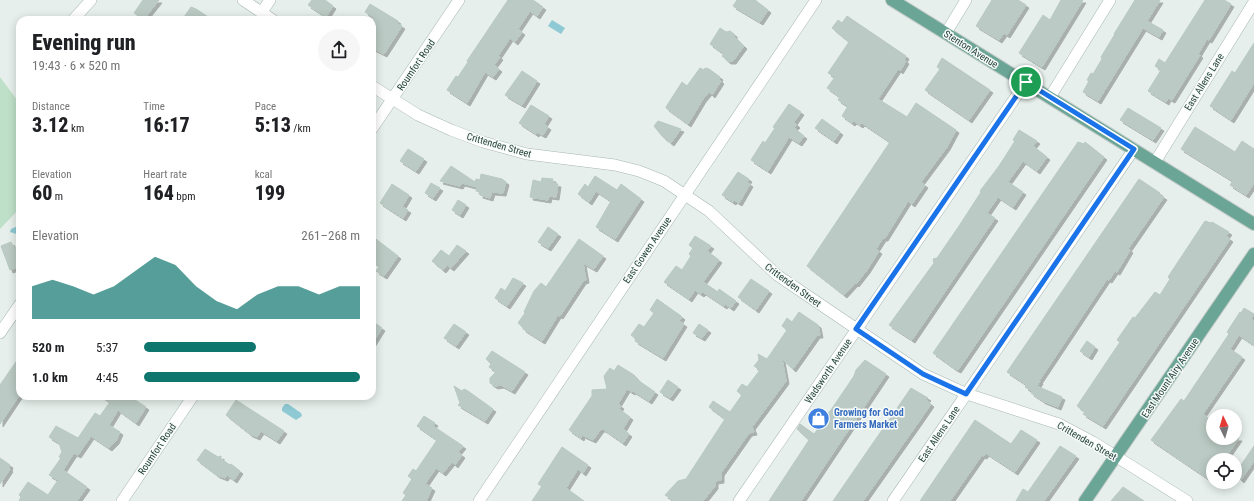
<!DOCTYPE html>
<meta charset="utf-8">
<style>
:root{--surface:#fff;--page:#f6f6f6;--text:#202124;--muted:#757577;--accent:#0f766e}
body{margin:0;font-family:"Roboto Condensed",sans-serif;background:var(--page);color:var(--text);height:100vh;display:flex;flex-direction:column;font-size:15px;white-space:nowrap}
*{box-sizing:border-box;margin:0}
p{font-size:13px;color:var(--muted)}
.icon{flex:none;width:22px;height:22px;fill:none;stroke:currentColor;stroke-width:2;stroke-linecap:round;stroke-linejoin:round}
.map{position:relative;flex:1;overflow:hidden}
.panel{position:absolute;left:16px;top:16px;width:360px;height:384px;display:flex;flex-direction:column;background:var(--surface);border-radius:12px;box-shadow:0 2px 10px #0003}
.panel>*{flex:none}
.needle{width:26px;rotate:355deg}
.fabs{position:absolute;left:1206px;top:409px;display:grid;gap:8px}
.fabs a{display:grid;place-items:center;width:36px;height:36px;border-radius:50%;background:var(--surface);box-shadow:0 2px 10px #0003;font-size:20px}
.pin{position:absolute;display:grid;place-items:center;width:34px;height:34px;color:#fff;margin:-17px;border:2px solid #fff;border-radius:50%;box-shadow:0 1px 4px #0007}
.round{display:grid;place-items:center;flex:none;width:42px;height:42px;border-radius:21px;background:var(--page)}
.headline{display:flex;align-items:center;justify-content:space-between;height:68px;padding:0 16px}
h1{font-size:22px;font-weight:800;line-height:30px}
.stats{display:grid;grid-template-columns:repeat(3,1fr);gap:6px;height:68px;padding:4px 16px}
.stats div{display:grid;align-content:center}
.stats b{font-size:20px;font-weight:800}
.stats small{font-size:11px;font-weight:400}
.stats p{font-size:11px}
.chart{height:112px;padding:8px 16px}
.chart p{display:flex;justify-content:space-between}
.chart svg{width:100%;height:72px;margin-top:4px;fill:var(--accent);opacity:.7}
ul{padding:0 16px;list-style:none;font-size:13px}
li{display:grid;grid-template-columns:64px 48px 1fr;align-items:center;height:30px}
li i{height:10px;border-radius:5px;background:var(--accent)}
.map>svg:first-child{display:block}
.green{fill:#bfe0c8}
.water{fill:#8ec9d4}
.building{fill:#bbcac4;stroke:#b8c9c2;filter:url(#shadow)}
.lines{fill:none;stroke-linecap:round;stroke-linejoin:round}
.minor-casing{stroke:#a8b8b2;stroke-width:12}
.major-casing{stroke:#c2cac8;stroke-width:14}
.minor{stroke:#fff;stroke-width:11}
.major{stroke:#6aa596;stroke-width:12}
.route-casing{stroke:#fff;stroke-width:8}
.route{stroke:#1a73e8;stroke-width:5}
.labels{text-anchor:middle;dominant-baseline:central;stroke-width:3;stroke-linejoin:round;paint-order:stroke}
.street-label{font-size:10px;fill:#24423a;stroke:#f7fbf9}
.shop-label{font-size:10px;font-weight:bold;fill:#366cbe;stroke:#f7fbf9;text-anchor:start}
</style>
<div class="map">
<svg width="1254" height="501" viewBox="0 0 1254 501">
<defs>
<filter id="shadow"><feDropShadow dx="3" dy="3" stdDeviation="0" flood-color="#0004"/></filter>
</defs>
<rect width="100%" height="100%" fill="#e6efeb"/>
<path class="green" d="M0,77l20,27v104l-20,21z"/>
<g class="water">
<path d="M552,20l13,8 -4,6 -13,-8z"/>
<path d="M20,225v10l-10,-3 1,-3z"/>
<path d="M285,404h3l13,9 1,3 -6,4 -14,-9v-3z"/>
</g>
<g class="building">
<path d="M143,0h16l-15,19 -10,-6z"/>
<path d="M312,0h13l8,6 -7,11 -18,-12z"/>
<path d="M508,0h25l10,7 -6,9 -7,-5 -12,18 4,3 -7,10 -5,-4 -12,18 2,1 -6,8 5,4 -6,8 -8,-5 -18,31 -20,-13 9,-14 2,1 10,-15 -1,-1z"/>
<path d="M737,0h18l13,10 -8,12 -27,-16z"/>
<path d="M992,0h26l8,5 -19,30 -3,-2 -5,7 -23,-14z"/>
<path d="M1061,0h22l-41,67 -23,-14 24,-38 7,5z"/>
<path d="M1135,0h25l-13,21 16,9 -4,7 -16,-9 -45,73 -15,-9 6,-11 -2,-1 4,-7 2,1 9,-15 -1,-2 14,-23h-1z"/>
<path d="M1205,0h19l7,4 -22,36 -2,-1 -9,15 2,1 -28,45 -4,-2 -2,4 -18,-11 13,-21 -6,-4 4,-7 6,4z"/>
<path d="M370,4l28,17 -1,2 5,3 -18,28 -12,-6v-25l3,-5 -10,-6z"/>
<path d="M191,7l5,2 17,11h-31z"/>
<path d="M847,16l59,40 -2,4 2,1 -6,10 -2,-2 -20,30 29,18 9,-14 40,27 -9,17 -26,35 4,3 -13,19 -4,-3 -23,37h-2l-7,11 3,2 -12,19 -11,14 -1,-1 -11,12 -37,-29 83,-124 -28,-19 -2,2 -6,-4 -2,2 -10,-7 6,-10 -10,-6 2,-3 -13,-9 8,-11 -7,-4 21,-31 -17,-14 6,-8 4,3z"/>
<path d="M720,28l6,4 4,-1 4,3v2l10,10 -11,15h-5l-6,-5 2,-2 -14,-10z"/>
<path d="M1254,43v40l-23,37 -21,-14 22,-35 3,2z"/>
<path d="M942,58l48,32 -21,30 -44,-30 15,-21 -3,-2z"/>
<path d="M700,68l4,2 1,-2 4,1 11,8 -1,2 2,2 -9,14 -3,-3 -6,7 -15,25 -22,-16v-1l16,-25 5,4z"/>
<path d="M522,71l15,10 -15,24 -17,-10z"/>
<path d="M789,104l12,8 -7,10 3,3 -3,3 10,8 -5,7 -10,-6 -21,34 -17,-11 12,-19 2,2 10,-15 -2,-1z"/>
<path d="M531,105l18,11 -5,8 4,3 -5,8 -6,-3 -1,2 -17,-11z"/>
<path d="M1128,108l33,20 -8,12 -33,-20z"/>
<path d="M822,119l18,13 -6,9 -19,-13z"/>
<path d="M658,121l23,8 -10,14 -9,-7 -8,-10z"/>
<path d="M1195,127l40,25 7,-11 12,8v34l-8,12 -16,-10 3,-4 -52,-32z"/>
<path d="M1019,130l18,11 -4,5 14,11 -10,14 -14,-10 -15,21 15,10 -10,15 -15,-10 -11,16 8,5 -83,122 -23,-15 45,-62 -1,-4 4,-1 22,-32 22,-34 -1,-1 19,-25 16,-25 -2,-1z"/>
<path d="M1078,142l6,2 1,-2 19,15 -146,213 -4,-2 -21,-15z"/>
<path d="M408,149l16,10 -8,12 -16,-10z"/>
<path d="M451,166l24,16 1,-3 4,1 1,-6 21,5 4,3 -3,11 -11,-1 -2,6 -10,-3v-3l-4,-1 1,-4 -15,-4 -2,3 -20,-5z"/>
<path d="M738,172l11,7 -2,3 3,2 -11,19 -5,-3 -1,2 -11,-7z"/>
<path d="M595,176l22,14 4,-6 20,15 -26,40 -19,-12 15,-26 -15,-10 -7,11 -11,-8 7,-10 3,3z"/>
<path d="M542,178l11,1 -1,4 6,1 -2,13 -7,-1 -1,4 -18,-3 3,-17 8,2z"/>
<path d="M1139,179l21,14 -1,1 5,3 -36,52 2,1 -13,22 -2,-1 -6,9 -2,-1 -68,102h1l-3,5 25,11 -4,10 -15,-6 -12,-8 1,-2 -7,-4 2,-2 -20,-13z"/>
<path d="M431,183l9,5 -7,10 -8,-5z"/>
<path d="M392,184l17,11 -7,12 6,3 -5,8 -23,-15z"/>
<path d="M458,200l8,5 -6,10 -8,-5z"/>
<path d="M1205,221l6,2 1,-1 17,10 -3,4 4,3 -127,187 -20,-12 2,-2 -8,-6 43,-64 -3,-2 16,-23 2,1 20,-26 5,3 10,-16 -2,-2z"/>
<path d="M548,227l10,7 -10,14 -10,-6z"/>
<path d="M372,236l26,20 -14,20 -8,-5 4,-5 -8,-5z"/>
<path d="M695,236l16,10 -4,5 12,9 -16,22 15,10 1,-3 17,12 -5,7 -6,-4 -1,2 -21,-14 -2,2 -6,-4 -6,9 -25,-17 12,-16 6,4 9,-14 -2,-2 4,-6 -4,-3z"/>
<path d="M579,239l24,17 -9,13 -11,-6 3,17 -3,1 -23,35 -2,-1 -16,26 -19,-12v-2l-5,-4 7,-10 -1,-1 10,-21 7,-8 5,4z"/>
<path d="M11,242l3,6 6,-3v21l-10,4 -9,-24z"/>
<path d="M457,245l9,6 -15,17 -4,-3 -4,5 -11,-9 9,-11 8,6z"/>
<path d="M513,278l10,5 -16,23 -12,-8 6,-10 4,3z"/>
<path d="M751,279l18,12 -13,19 -18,-13z"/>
<path d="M657,299l24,17 1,1 -3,4 5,3 -21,34 -28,-17 1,-2 -5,-4 8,-11 5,3 10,-14 -4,-3z"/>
<path d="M1244,308l10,6 -3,5 3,2v24l-15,-10 -9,14 12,8 -39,57 10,8v16h26l-15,22h-11v22l-62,-42 30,-41 3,2 45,-67 -2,-2 13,-20 1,1z"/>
<path d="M799,312l19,13 2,10h-3l-24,34 -11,-10 4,22 -34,46 2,5 -5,1 -28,40v7l-6,1v5l-12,15h-29l-9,-6 13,-14 8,-2 39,-60 -16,-12 4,-6 17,11 12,-17 -5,-4 5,-7 5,3 13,-17 -6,-4 5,-6 -1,-6 9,5 20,-29 -5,-4 5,-8 5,4z"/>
<path d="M372,321l10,7 -10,16z"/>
<path d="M454,324l12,8 -10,14 -12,-8z"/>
<path d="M699,324l9,6 -6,8 -9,-5z"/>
<path d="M1087,341l8,6 -6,10 -9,-6z"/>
<path d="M492,351l33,21 -13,19 -11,-6 -6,1 -5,-3v-5l6,-6 -7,-5 2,-3 -5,-5z"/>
<path d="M20,356v38l-20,30v-39z"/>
<path d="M865,360l21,14 -85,127h-32l40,-61 -12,-11 3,-5 14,10 8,-10 -1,-5 3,-1 7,-8 23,-34 2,-6z"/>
<path d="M618,365l16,10 5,6 16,11 -6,9 -16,-10 -1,1 -5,-3 -9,15 3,2 -2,3 11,8 -7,12 6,5 -6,9 -20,-14h-2l-8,11 -11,-5 -1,3 -12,-8 23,-34v-6l15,-1 -3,-13 6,-8 4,3z"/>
<path d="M668,380l10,7 -8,11 -10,-6z"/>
<path d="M454,386l8,5 2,-2 4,2 25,18 -8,12 -27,-16 2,-2z"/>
<path d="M911,388l17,10 -2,2 5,4 -11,16 -57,81h-30z"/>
<path d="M101,396h28l17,11 -10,16 -18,-13 -9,15 11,7 -4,9 -7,7 -18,-12 -13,19 -4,-2 -11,17 24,17 -10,14h-58l2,-4 -2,-2 9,-13 20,13 10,-15 -9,-5 12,-17 -2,-1 3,-5 -3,-9 -10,-6 7,-11 22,12 17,-25 5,3 10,-14z"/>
<path d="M236,400l48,31 -7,10 -16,-10 -4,6 -7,-3 -24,-19z"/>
<path d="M424,416l11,7 -2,3 30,20 -5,6 4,3 -7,10 -3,-3 -9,11 -7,-5 -11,16 7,4 -6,13h-24l4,-6 -3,-2 9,-14 -4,-3 5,-7 3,2 21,-31 -20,-14z"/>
<path d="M975,420l36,24 10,-14 16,10 -22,32 -29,-19 -2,3 -2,-1 -32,46h-30z"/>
<path d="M1060,446l16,10 -32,45h-28l7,-12 5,3z"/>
<path d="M1254,446v15l-13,19 -6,-6z"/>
<path d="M562,447l26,18 -5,8 -5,-4 -12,19 18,13h-52l10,-15 -4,-2z"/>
<path d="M205,449l13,8 3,-1v3l9,6 1,-1 9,7 -6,9 -7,-5 -2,3 -8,-3 -20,-15z"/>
<path d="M0,458l10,7 -1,3 1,1 -10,15z"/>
<path d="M1123,487l21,14h-33z"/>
</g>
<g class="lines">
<defs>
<g id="minor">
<path d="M243,0l30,20"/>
<path d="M262,12l8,-12"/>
<path d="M73,20l18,-20"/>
<path d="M946,33l20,-33"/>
<path d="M372,86l46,29 33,15 32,12 44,12 88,11 24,6 25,10 45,30 68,64 146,99 44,20 92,30 34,18 94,59"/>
<path d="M1050,97l60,-97"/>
<path d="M372,129l87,-129"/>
<path d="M1155,162l99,-160"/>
<path d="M0,333l20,-29"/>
<path d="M122,501l71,-105"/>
<path d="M479,501l337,-501"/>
<path d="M739,501l287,-419"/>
<path d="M893,501l241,-352"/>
</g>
<g id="major">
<path d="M892,0l362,224"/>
<path d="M1085,501l169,-247"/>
</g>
</defs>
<use href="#minor" class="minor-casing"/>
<use href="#major" class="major-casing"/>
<use href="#minor" class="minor"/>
<use href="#major" class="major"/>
</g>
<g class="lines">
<defs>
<path id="route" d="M1026,82l108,67 -168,245 -43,-20 -67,-45z"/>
</defs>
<use href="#route" class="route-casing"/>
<use href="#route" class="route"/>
</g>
<defs>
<symbol id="shop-disc" viewBox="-11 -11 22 22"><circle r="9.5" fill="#3f7fe0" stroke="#f7fbf9"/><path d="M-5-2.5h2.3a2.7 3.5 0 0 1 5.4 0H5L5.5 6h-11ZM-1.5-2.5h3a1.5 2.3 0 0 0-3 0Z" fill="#fff"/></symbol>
</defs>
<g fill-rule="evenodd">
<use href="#shop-disc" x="806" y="406" width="25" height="25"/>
</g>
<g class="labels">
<g class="street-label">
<text transform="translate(971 49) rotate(32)">Stenton Avenue</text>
<text transform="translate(416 65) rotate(-56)">Roumfort Road</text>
<text transform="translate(1204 82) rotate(-58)">East Allens Lane</text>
<text transform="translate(499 145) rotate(16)">Crittenden Street</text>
<text transform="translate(647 250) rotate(-56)">East Gowen Avenue</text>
<text transform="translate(793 285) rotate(36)">Crittenden Street</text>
<text transform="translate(828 371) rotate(-56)">Wadsworth Avenue</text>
<text transform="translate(1170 378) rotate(-56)">East Mount Airy Avenue</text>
<text transform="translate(939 434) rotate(-56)">East Allens Lane</text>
<text transform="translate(1087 441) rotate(30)">Crittenden Street</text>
<text transform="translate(157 449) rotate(-56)">Roumfort Road</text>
</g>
<g class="shop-label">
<text x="834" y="412">Growing for Good<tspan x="834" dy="12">Farmers Market</tspan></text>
</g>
</g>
</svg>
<div class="fabs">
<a><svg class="needle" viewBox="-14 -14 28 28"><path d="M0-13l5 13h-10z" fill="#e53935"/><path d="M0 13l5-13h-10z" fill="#757577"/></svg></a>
<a><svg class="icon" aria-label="locate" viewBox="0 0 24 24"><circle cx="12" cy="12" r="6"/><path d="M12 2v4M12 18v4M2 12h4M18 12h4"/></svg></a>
</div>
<div class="pin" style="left:1026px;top:82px;background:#1e9e55"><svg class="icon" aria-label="arrive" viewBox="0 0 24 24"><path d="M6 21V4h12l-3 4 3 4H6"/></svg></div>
<section class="panel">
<div class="headline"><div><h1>Evening run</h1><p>19:43 · 6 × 520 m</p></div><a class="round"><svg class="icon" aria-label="share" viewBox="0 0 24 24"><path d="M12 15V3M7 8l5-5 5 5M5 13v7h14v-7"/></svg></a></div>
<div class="stats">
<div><p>Distance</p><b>3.12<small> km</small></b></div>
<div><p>Time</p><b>16:17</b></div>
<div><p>Pace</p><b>5:13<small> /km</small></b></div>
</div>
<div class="stats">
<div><p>Elevation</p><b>60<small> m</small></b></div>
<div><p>Heart rate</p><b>164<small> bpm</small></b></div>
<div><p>kcal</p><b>199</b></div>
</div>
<div class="chart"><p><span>Elevation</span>261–268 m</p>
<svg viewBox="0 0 160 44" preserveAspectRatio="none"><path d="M0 44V24L10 20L20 24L30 29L40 24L50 15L60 6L70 11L80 24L90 33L100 38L110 29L120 24L130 24L140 29L150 24L160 24V44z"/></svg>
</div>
<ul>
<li><b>520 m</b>5:37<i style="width:52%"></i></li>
<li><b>1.0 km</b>4:45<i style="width:100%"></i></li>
</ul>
</section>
</div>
